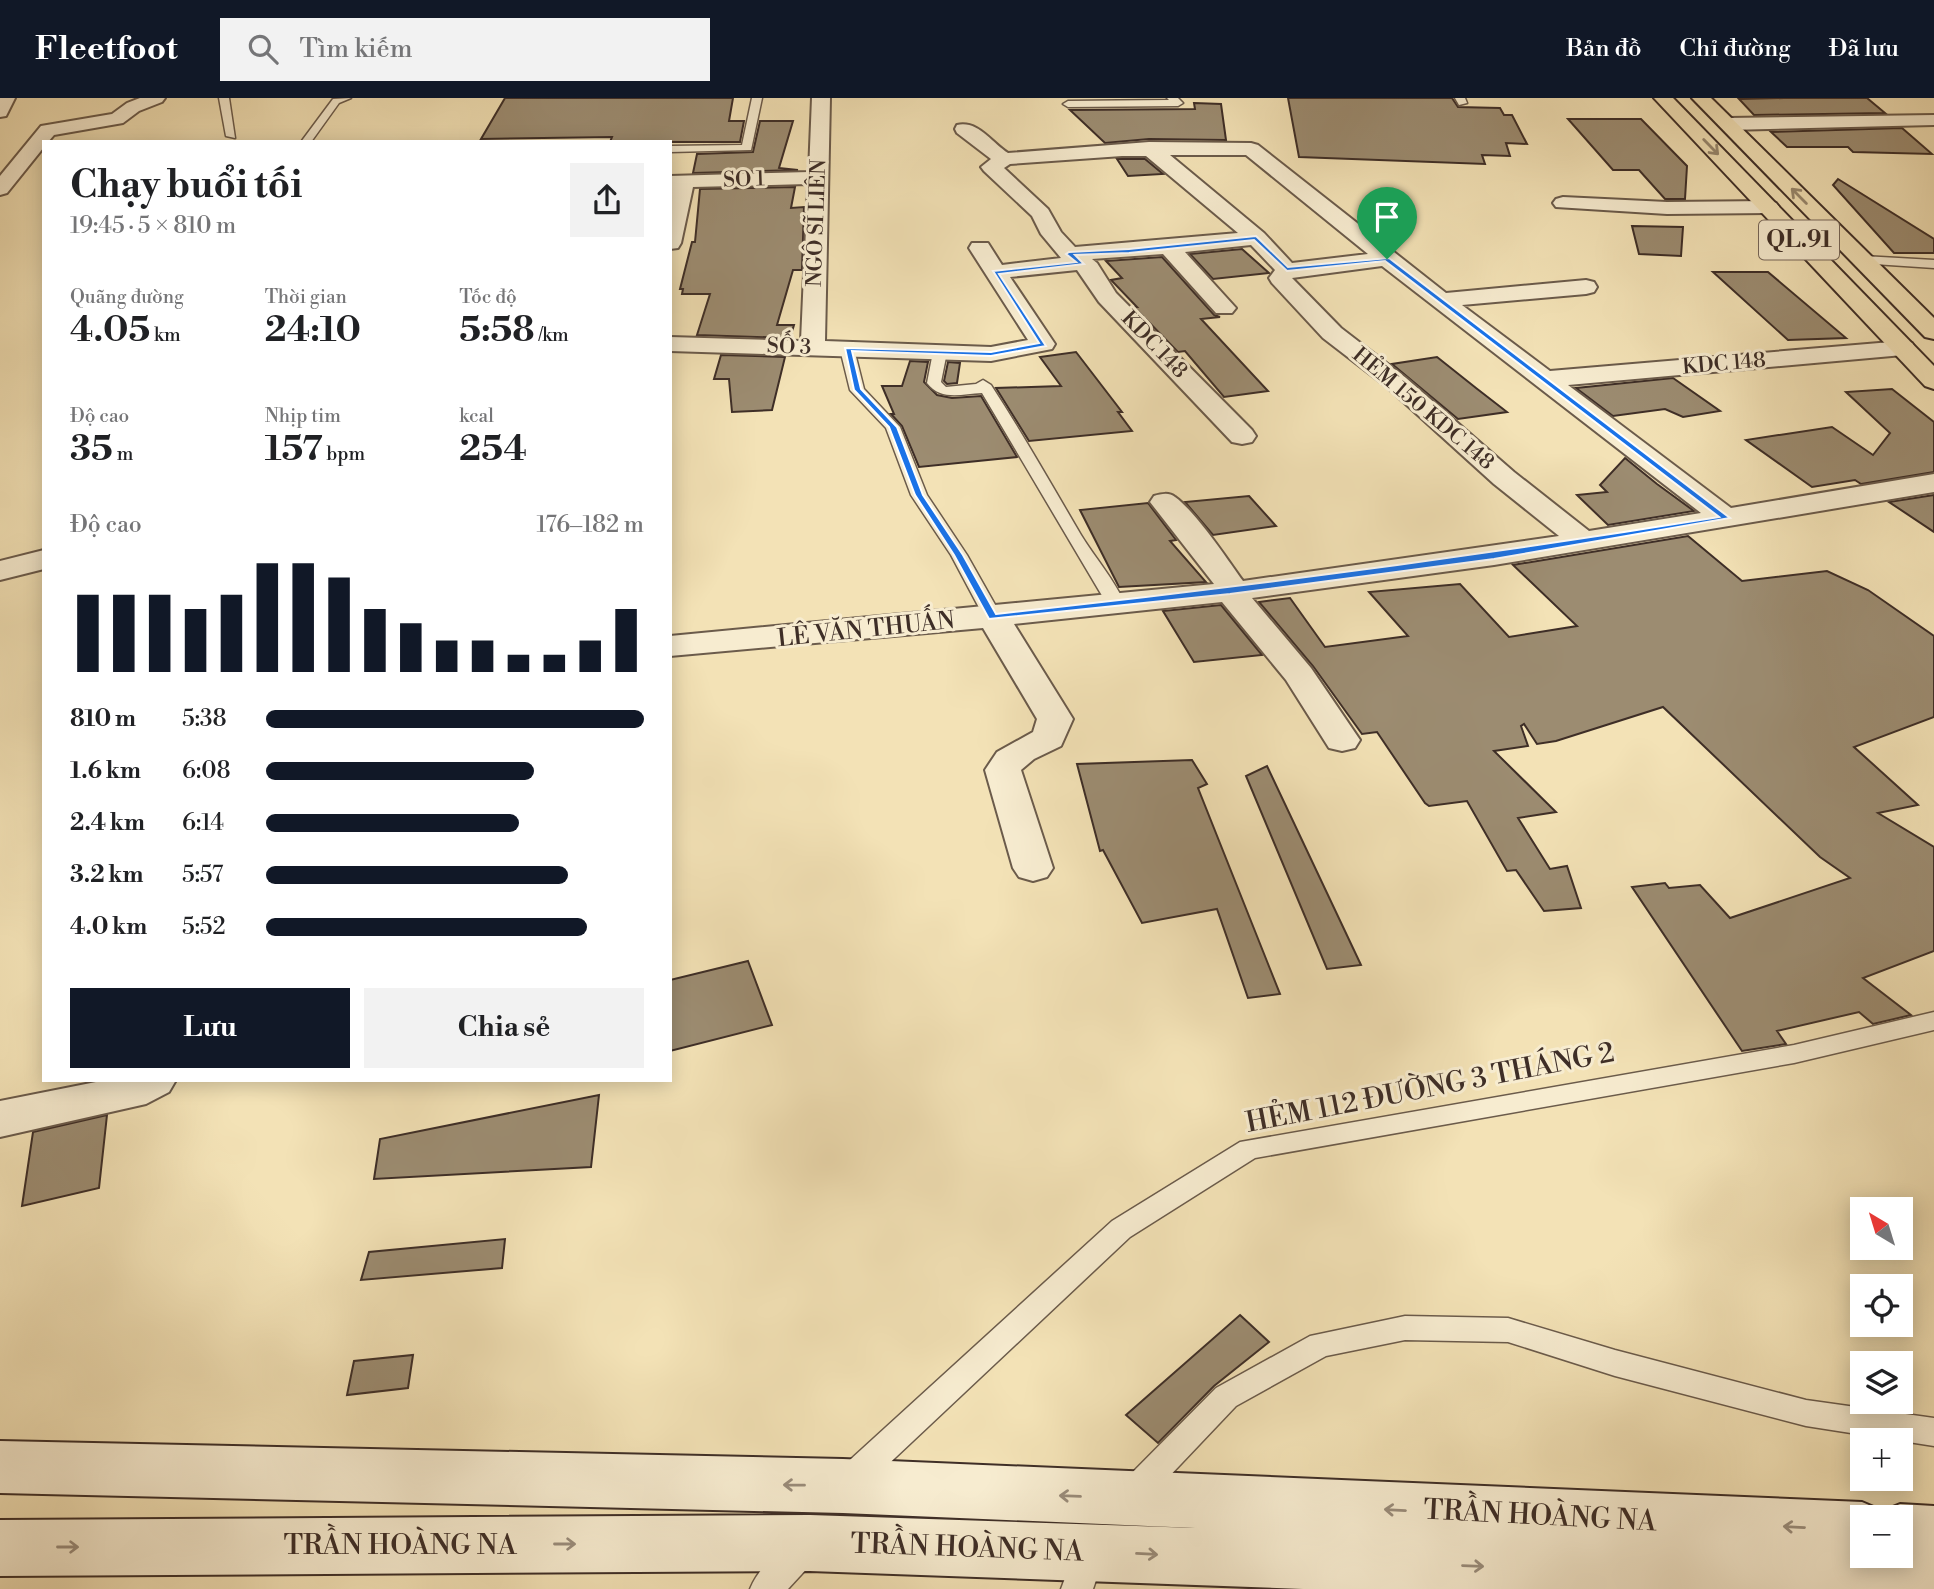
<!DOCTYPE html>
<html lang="vi">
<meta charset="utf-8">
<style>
:root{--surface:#fff;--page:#f2f2f2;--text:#202124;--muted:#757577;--accent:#111827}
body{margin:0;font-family:"Libre Bodoni",serif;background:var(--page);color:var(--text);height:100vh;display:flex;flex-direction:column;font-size:26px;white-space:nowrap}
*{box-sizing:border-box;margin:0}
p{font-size:23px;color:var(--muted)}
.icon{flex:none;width:38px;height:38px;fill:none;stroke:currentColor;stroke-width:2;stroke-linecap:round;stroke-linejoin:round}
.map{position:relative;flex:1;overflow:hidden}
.panel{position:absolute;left:42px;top:42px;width:630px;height:942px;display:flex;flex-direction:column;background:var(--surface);border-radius:0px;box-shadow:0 4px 18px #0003}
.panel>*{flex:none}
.needle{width:46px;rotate:322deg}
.fabs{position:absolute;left:1850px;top:1099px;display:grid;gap:14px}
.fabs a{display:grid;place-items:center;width:63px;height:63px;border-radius:0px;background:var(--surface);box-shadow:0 4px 18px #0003;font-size:35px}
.pin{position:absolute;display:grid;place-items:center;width:60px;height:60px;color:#fff;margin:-72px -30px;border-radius:50% 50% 50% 0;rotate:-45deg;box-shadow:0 0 7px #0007}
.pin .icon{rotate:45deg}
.round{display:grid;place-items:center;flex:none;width:74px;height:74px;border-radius:0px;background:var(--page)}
.head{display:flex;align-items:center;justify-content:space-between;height:119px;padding:0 28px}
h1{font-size:38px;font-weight:700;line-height:52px}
.figures{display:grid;grid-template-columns:repeat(3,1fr);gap:10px;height:119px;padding:7px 28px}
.figures div{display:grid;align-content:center}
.figures b{font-size:35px;font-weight:700}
.figures small{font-size:19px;font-weight:400}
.figures p{font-size:19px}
.chart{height:196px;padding:14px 28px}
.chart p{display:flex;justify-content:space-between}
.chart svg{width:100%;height:126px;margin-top:7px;stroke:var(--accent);stroke-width:6}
.primary-button{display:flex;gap:14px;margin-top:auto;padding:14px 28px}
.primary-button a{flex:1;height:80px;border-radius:0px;background:var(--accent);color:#fff;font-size:28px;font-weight:700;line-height:80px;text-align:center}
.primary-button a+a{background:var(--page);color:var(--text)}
ul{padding:0 28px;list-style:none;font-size:23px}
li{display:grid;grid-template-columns:112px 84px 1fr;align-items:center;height:52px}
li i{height:18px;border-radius:9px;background:var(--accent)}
header{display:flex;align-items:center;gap:42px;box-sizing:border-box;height:98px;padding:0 35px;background:var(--accent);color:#fff}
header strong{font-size:33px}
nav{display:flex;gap:38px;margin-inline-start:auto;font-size:24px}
.search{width:490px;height:63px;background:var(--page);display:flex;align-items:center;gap:18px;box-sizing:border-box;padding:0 24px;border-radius:0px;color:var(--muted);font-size:26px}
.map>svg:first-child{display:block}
.building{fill:#9c8c71;stroke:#3e2e27;stroke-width:2}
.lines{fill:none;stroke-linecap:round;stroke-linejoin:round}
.service-casing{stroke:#6b5b4b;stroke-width:3}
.minor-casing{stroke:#6b5b4b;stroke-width:4}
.secondary-casing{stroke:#3e2e27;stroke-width:4}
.trunk-casing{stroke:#3e2e27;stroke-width:4}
.service{fill:#f7ecd0;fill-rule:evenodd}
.minor{fill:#f7ecd0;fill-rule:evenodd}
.secondary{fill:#f7ecd0;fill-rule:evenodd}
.trunk{fill:#f3e2b6;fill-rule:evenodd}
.oneway{stroke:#98886e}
.oneway2{stroke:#9a8d7c}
.route{fill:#1a73e8;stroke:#fff;stroke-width:2;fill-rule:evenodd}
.labels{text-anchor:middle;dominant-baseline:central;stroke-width:6;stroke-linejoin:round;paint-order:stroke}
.far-street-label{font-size:21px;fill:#3e2e27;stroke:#f7ecd0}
.shield{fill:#f7ecd0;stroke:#76675a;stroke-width:2}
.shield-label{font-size:23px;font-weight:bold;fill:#3e2e27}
.street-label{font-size:24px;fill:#3e2e27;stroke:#f7ecd0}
.near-street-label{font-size:28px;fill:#3e2e27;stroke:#f7ecd0}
</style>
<header>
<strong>Fleetfoot</strong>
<div class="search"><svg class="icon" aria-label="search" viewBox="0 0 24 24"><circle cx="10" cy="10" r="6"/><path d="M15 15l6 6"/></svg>Tìm kiếm</div>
<nav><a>Bản đồ</a><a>Chỉ đường</a><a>Đã lưu</a></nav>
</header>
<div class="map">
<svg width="1934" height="1491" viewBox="0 0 1934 1491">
<rect width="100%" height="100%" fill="#f3e2b6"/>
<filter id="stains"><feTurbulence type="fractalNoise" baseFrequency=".00286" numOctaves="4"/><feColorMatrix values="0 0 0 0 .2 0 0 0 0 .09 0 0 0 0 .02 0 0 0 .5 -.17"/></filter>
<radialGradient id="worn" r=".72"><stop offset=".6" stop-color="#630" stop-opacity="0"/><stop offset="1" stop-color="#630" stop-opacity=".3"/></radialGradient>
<g class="building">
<path d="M505,0h228l-4,23h15l-4,21h-130l2,-5 -131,2z"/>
<path d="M1288,0h164l6,9 42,1 4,7h8l15,29 -21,-1 4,13 -28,-1 3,9 -186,-7z"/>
<path d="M1784,0h83l18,15 -131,2 -15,-16z"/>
<path d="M1194,5l27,1 5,36 -77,-1 -44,4 -35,-33 125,-1z"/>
<path d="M1568,21h73l46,47 -2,33h-20l-26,-29h-26z"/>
<path d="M760,23h33l-14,47 19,2 -105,3 4,-19 56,-2z"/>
<path d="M1902,30l30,26 -79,-2 -5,-5h-61l-16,-15z"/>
<path d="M1117,61h28l18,15 -35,2z"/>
<path d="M1838,81l96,60v14h-40l-61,-68z"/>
<path d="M795,89l-4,21 13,-1 -2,63h-9l-16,55h17l-4,13 -93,-3 13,-41h-28l1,-5h-3l12,-47h3l5,-53z"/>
<path d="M1632,128l51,1 -2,29 -42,-2z"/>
<path d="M1242,151l27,24 -56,6 -23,-25z"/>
<path d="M1162,159l52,58 6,2 -19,2 67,72 -44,6 -39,-46 -7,1 -44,-45h3l-26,-27 11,-2 -16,-17z"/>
<path d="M1713,174h55l78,66 -58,2z"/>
<path d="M1076,254l46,60h-4l14,19 -103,10 -33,-53 65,-2 -21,-29z"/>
<path d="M721,257l64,2 -13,53 -40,2 -3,-33h-15z"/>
<path d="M1437,259l39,31 31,24 -49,7 -66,-55z"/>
<path d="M910,263l18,1 -4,20 13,13 15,3 29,-2 36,61 -98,10 -17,-41 -11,-12h3l-12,-28h20z"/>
<path d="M948,264l12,1 -3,20 -10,1 -3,-3z"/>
<path d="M1673,280l47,33 -37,6 -18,-8 -52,7 -37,-28z"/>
<path d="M1892,291l42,33v50l-73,12 -6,-4 -43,7 -66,-47 86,-13 41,28 17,-22 -44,-41z"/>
<path d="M1625,360l32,26 37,27 -86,14 -31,-30 30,-3 -7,-7z"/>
<path d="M1934,397v37l-45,-30z"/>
<path d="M1249,398l27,30 -63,9 -28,-33z"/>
<path d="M1148,405l28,37 -6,1 36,41 -87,5 -39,-77z"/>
<path d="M1688,438l54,45 85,-10 41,19 66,46v81l-80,30 64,58 -40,8 56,34v104l-71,27 48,37 -38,9 -14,-12 -82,19 9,13 -44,7 -110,-164 33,-4 4,5 31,-3 30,33 120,-40 -30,-21 -157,-150 -107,34 -19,3 -13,-20 -3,2 7,20 -34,5 62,61 -38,6 32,51 17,-3 14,42 -37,3 -28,-41 -9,1 -40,-70 -38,5 -4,-3 -48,-71 -15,2 -49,-68 -54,-64 31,-4 35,49 83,-11 -39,-44 91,-8 49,53 68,-11 -64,-61z"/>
<path d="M1221,507l41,50 -68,7 -31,-51z"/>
<path d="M1192,662l15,24 -9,4 82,206 -32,4 -31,-89 -75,14 -39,-73 -3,1 -23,-87z"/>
<path d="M1267,668l94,199 -34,4 -81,-193z"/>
<path d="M748,863l24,64 -102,26v-71z"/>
<path d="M599,997l-8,72 -217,12 6,-40z"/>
<path d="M107,1017l-8,73 -77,18 11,-74z"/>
<path d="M505,1141l-3,29 -141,12 8,-28z"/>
<path d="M1240,1217l29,27 -55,44 -56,57 -32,-28z"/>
<path d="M413,1257l-5,33 -61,7 7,-34z"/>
</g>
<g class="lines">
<defs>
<g id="service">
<path d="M219,0h10l6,40 -9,-2z"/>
<path d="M351,0l-12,5 -28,39h-10l32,-43z"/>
<path d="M752,0h10l-11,52 -81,2v-6l72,-1z"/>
<path d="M1167,0h11l5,5 -5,3 -110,1 -5,-3 5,-3 101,-1z"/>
<path d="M1455,0h10l2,5 -8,2z"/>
<path d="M1863,158l71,4v8l-75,-5v-6z"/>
<path d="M847,247l7,4 10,40 36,38 27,68 40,60 35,62 -3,4 -6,1 -9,-5 -33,-62 -40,-60 -25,-67 -36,-38 -10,-41z"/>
<path d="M940,250l7,4 -6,30 5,5 30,-3 7,-4 8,5c32,49 60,99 90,150 14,23 33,44 44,69l-3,4h-12l-3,-4 -125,-211c-21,1 -41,8 -55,-10l6,-31z"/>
<path d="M1934,914v18l-140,33 -539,95 -125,79 -268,252 -11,4 -11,-4 -4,-10 4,-10 272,-248 128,-79 554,-97z"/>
<path d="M1405,1218l103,2 107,32 191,50 128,18v28l-128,-20 -191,-50 -107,-34 -103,-2 -79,16 -90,50 -92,97 -11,5 -11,-5 -4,-10 4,-10 94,-95 94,-52z"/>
<path d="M801,1439l11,4 5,11 -5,11 -24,26h-38c8,-20 31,-44 51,-52z"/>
<path d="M1089,1441l11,4 5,11 -12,35h-32l17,-46z"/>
</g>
<g id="minor">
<path d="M0,0h15l-9,18 -6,1z"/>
<path d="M140,0h25l-3,4 -23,9 -16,12 -69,12 -6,7h-4v5l-37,46 -7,2v-19l41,-50 71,-12 15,-11z"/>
<path d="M812,0h18l-5,243 166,6 37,-7 -59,-92 3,-5h16l14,22 59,-7 -20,-24 -9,-18 -48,-45 -3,-4 10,-8 -34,-26 -2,-4 2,-4c21,-5 35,18 51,28l141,-11 102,1 7,2 188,148 140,-13 8,2 3,5 -3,5 -8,2 -124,11 88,66 353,-30 9,2 3,5 -3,5 -9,2 -335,30 163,123 203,-34v18l-440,73 -242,33 59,70 49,72 -5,8 -13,3 -13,-3 -43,-68 -64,-78 -208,22 59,95 -12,27 -27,13 -13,11 32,98 -6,9 -14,4 -14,-4 -6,-9 -28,-98 12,-18 36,-20 4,-13 -54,-91 -313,28v-20l544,-52 -64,-82 4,-6c7,-2 15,-4 21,1 21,15 52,62 68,84l316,-45 -65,-52 -106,-96 -65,-50 -51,-55 -3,-5 6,-8 -24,-25 -66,7 51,56 -4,5h-16l-53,-59 -71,5 5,4 19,30 136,137 4,6 -4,6 -10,2 -10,-2 -133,-140 -22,-32 -67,7 45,67 -3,5 -61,12 -321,-10v-14l131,4 7,-157 -115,3 -12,56 -3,5 -8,1v-73l139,-4zM1170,57h76l122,99 -76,9 -28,-30zM1122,58h24l92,77 -163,14 -14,-15 -13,-23 -44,-41 6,-4zM1382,168l319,247 -112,18 -75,-59 -108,-94 -65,-50 -49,-50z"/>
<path d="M1934,17v10l-207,5 -9,-6 9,-6z"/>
<path d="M1563,99l104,5 102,-1 7,2 3,4 -3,4 -7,2 -102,1 -111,-7 -3,-4 3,-4z"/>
<path d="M44,452v19l-44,11v-19z"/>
<path d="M106,982h70l-7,12 -23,12 -146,33v-36z"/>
</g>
<path id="secondary" d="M0,1343l843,18 1019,43 21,9 17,-7 34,2v83h-631l-493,-18 -810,5v-56l810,-5 385,13 -352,-15 -843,-20zM1862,1419h38v39h-38z"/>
<g id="trunk">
<path d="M1654,0h19l261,268v23l-9,-3z"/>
<path d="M1692,0h19l223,220v21l-9,-2z"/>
</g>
</defs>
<use href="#service" class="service-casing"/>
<use href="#minor" class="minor-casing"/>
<use href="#secondary" class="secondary-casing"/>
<use href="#trunk" class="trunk-casing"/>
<use href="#service" class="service"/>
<use href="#minor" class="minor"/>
<use href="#secondary" class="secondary"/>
<use href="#trunk" class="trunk"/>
</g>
<defs><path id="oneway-shaft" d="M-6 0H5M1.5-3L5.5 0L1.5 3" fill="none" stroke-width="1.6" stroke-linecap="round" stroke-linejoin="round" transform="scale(1.75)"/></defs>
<g class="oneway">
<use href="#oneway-shaft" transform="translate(1711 49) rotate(46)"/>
<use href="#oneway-shaft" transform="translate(1799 98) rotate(-135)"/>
</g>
<g class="oneway2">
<use href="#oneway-shaft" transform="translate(794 1387) rotate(-179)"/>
<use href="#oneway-shaft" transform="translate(1070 1398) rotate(-178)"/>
<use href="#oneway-shaft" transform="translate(1395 1412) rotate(-177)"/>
<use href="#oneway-shaft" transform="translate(1794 1429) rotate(-177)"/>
<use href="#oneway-shaft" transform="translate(565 1446)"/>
<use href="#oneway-shaft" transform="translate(68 1449)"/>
<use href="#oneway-shaft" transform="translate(1147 1456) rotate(3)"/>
<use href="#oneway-shaft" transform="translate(1473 1468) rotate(2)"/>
</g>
<path class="route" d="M1256,138l32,31 101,-9 341,260 -236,41 -264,35 -241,25 -35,-64 -39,-60 -26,-68 -35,-37 -9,-42 146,4 48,-9 -46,-72 83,-9 -10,-8 3,-2 60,-3zM1254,142l33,31 98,-10 334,256c-241,39 -481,71 -723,97l-33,-59 -40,-60 -26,-68 -36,-38 -9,-38 139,5 55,-10 -47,-72 85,-10 -9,-9 54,-2z"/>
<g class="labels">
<g class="far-street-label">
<text transform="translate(744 82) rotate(-2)">SO 1</text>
<text transform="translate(817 125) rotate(-88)">NGÔ SĨ LIÊN</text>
<text transform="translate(1154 247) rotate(46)">KDC 148</text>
<text transform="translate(789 249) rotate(2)">SỐ 3</text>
<text transform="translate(1724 266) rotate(-5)">KDC 148</text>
<text transform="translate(1423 311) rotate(40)">HẺM 150 KDC 148</text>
</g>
<rect class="shield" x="1759" y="122.5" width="80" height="39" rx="5"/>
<g class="shield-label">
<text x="1799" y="142">QL.91</text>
</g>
<g class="street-label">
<text transform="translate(866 532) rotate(-6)">LÊ VĂN THUẤN</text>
</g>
<g class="near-street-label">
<text transform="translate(1430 990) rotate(-11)">HẺM 112 ĐƯỜNG 3 THÁNG 2</text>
<text transform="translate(1540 1418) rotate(3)">TRẦN HOÀNG NA</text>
<text x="400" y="1447">TRẦN HOÀNG NA</text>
<text transform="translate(967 1450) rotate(2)">TRẦN HOÀNG NA</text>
</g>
</g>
<rect width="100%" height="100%" filter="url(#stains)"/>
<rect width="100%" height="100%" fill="url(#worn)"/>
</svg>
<div class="fabs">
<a><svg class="needle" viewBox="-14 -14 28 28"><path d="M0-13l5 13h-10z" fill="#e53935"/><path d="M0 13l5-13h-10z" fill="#757577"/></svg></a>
<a><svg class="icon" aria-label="locate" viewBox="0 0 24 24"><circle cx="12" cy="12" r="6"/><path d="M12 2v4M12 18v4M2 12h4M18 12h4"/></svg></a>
<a><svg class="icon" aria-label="layers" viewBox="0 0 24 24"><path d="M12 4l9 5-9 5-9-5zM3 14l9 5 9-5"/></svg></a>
<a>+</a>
<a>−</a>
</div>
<div class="pin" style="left:1387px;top:161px;background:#1e9e55"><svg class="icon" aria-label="arrive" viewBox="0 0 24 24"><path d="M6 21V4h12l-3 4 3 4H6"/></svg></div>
<section class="panel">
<div class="head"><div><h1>Chạy buổi tối</h1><p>19:45 · 5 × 810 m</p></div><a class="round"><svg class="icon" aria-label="share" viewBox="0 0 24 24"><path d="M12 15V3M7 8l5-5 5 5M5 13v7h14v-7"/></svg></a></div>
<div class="figures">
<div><p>Quãng đường</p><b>4.05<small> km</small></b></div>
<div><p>Thời gian</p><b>24:10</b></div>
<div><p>Tốc độ</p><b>5:58<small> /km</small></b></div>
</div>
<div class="figures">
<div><p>Độ cao</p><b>35<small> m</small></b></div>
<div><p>Nhịp tim</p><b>157<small> bpm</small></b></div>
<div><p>kcal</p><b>254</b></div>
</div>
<div class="chart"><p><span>Độ cao</span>176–182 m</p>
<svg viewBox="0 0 160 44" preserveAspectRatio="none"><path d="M5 44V17M15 44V17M25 44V17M35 44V22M45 44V17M55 44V6M65 44V6M75 44V11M85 44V22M95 44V27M105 44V33M115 44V33M125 44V38M135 44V38M145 44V33M155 44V22"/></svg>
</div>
<ul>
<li><b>810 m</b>5:38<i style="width:100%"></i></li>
<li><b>1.6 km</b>6:08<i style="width:71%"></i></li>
<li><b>2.4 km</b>6:14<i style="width:67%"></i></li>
<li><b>3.2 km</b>5:57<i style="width:80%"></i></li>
<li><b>4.0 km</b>5:52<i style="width:85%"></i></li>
</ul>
<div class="primary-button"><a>Lưu</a><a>Chia sẻ</a></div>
</section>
</div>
